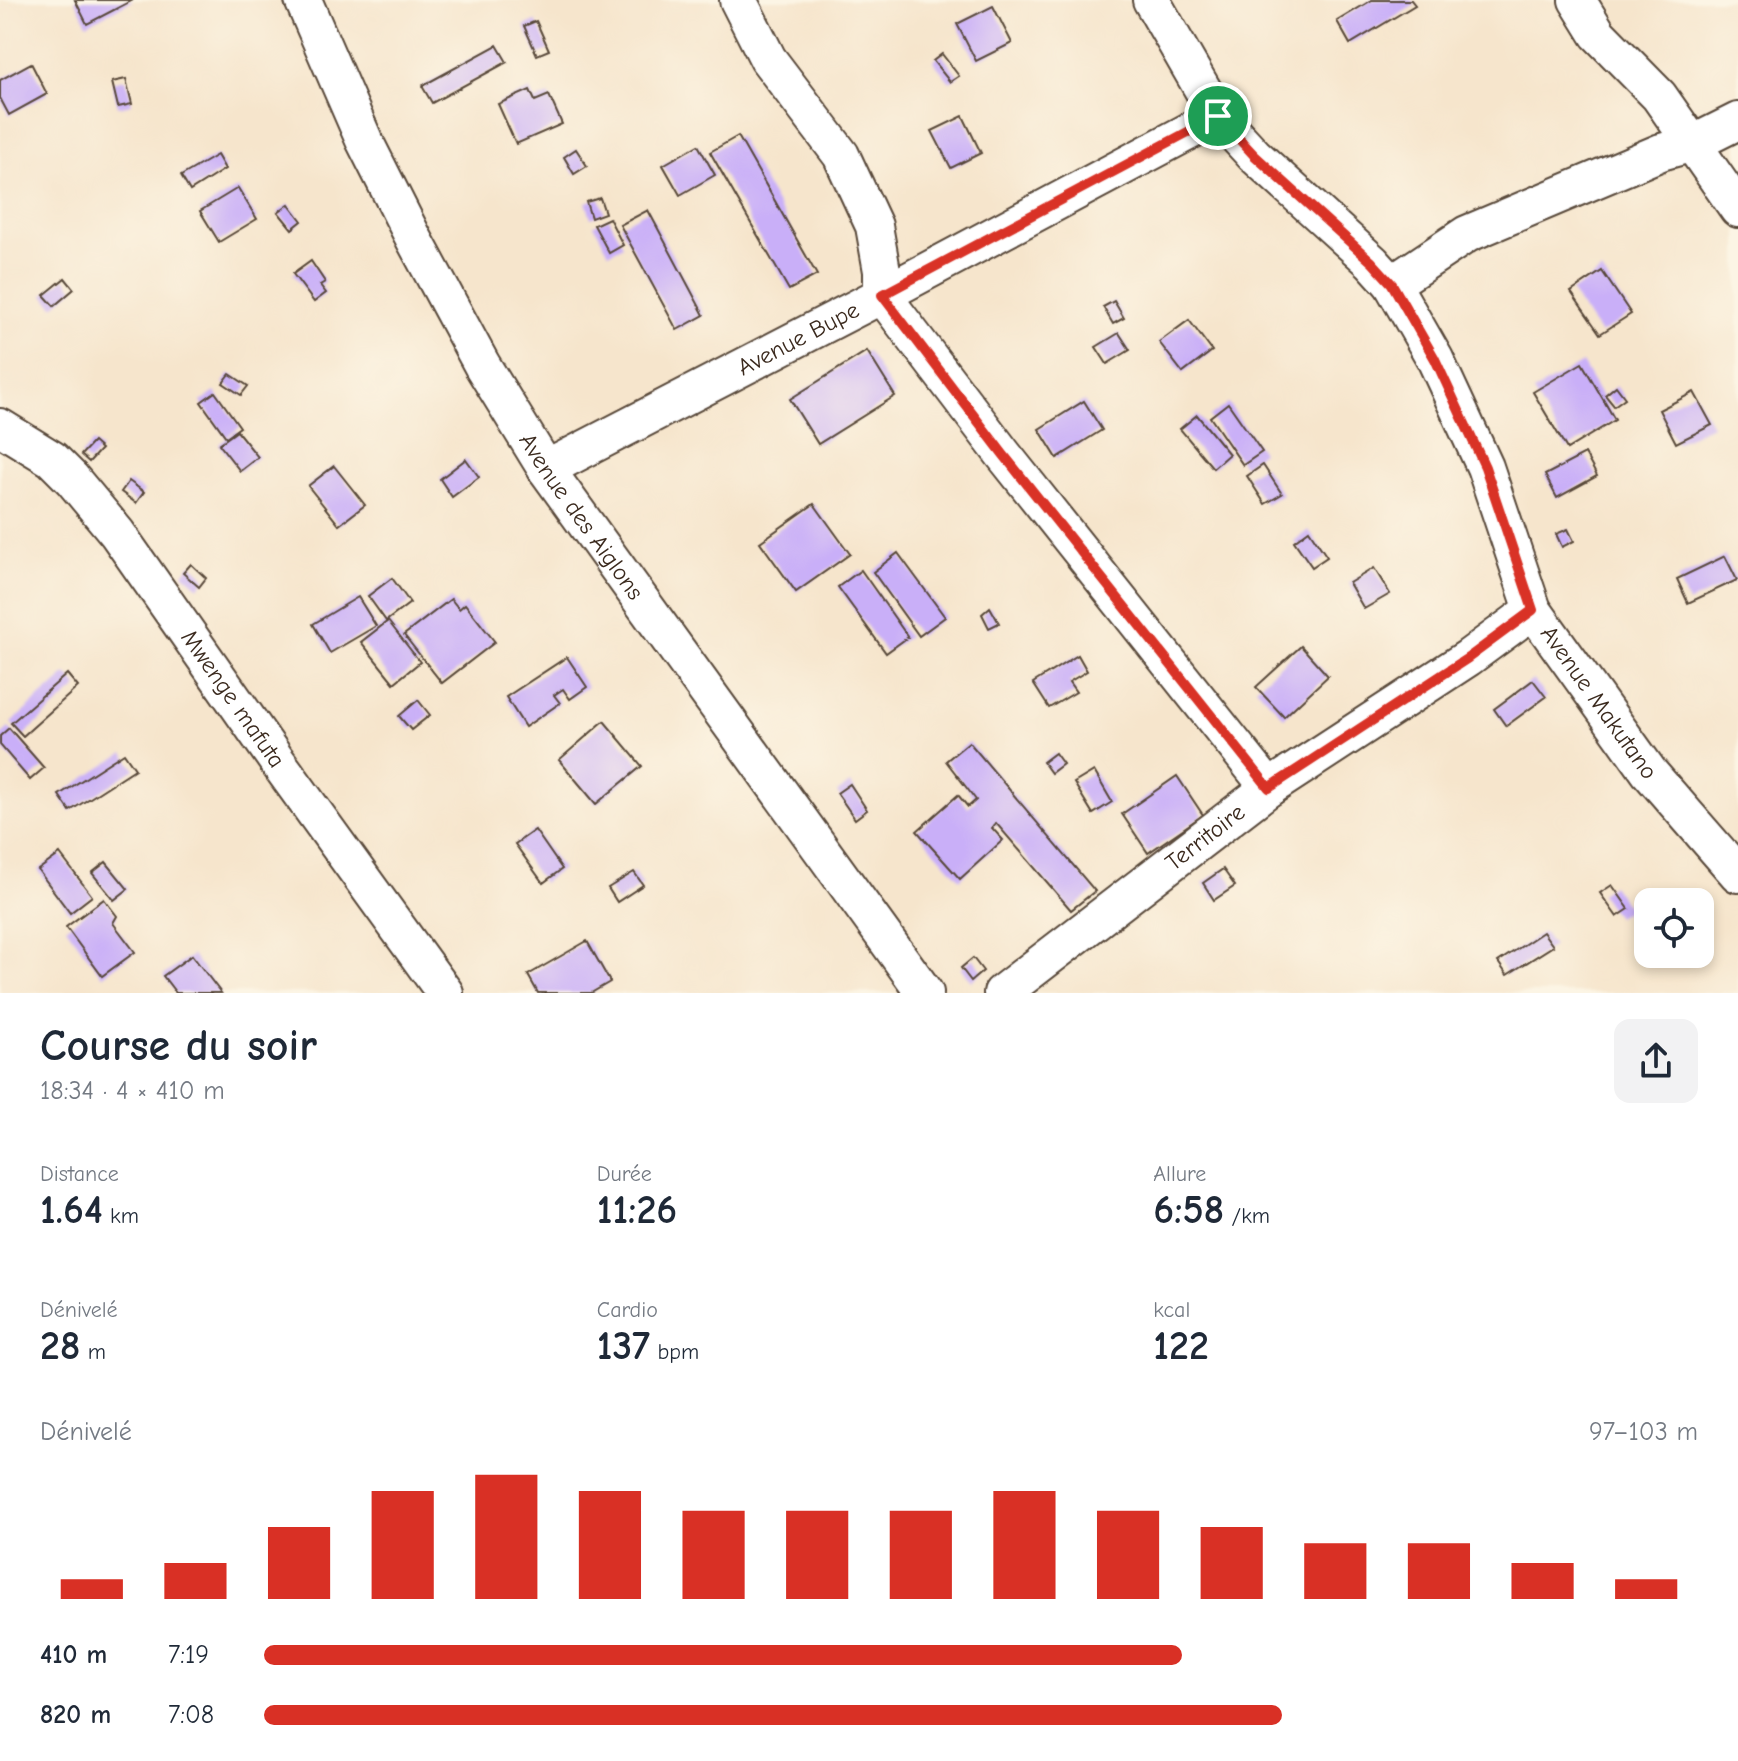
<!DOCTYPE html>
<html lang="fr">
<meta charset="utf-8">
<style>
:root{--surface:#fff;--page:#f2f2f3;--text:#1f2937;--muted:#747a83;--accent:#d93025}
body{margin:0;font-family:"Comic Neue",sans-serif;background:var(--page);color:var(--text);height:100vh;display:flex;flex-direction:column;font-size:30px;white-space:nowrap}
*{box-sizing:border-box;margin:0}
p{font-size:26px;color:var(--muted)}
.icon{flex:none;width:44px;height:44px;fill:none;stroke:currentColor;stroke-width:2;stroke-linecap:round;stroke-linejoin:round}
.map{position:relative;height:993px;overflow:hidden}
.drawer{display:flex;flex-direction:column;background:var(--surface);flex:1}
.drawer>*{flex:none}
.tools{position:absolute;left:1634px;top:888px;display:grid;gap:16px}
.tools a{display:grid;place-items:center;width:80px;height:80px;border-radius:16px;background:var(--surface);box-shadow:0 4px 12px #0003;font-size:40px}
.pin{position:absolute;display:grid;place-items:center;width:68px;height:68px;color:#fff;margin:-34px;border:4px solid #fff;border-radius:50%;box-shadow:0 2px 8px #0007}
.round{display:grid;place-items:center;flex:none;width:84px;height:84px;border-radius:16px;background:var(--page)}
.overview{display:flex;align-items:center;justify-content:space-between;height:136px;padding:0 40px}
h1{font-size:44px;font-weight:600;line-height:60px}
.metrics{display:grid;grid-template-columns:repeat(3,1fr);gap:12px;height:136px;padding:8px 40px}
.metrics div{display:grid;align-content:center}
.metrics b{font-size:40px;font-weight:600}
.metrics small{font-size:22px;font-weight:400}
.metrics p{font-size:22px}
.chart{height:224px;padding:16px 40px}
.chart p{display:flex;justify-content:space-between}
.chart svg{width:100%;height:144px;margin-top:8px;stroke:var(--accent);stroke-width:6}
ul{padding:0 40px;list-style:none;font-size:26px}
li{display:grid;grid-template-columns:128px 96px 1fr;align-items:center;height:60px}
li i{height:20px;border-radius:10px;background:var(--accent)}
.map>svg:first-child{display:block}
.building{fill:#c9aff8}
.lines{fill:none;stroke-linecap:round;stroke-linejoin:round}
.street-casing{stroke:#574638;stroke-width:40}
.street{stroke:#fff;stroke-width:36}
.route-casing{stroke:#fff;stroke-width:16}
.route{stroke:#d93025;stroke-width:10}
.labels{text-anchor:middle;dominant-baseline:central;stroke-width:7;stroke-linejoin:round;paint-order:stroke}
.street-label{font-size:24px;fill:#3b2a1e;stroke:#fcf5e5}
</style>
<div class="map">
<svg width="1738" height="993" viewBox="0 0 1738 993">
<rect width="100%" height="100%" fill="#fcf5e5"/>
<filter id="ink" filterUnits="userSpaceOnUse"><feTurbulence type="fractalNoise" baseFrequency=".0125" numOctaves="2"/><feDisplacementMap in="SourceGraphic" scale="16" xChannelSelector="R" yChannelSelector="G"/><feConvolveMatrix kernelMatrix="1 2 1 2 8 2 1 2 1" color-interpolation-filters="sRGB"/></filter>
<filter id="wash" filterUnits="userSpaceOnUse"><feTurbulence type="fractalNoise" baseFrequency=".006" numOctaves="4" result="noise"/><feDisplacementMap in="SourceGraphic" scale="32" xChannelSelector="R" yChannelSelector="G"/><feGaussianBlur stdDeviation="1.8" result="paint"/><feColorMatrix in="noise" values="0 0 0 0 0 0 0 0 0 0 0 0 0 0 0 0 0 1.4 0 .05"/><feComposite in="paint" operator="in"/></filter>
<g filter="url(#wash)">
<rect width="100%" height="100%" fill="#f6e5cc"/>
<g id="blocks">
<g class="building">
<path d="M75,0h58l-46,24z"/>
<path d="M1372,0h39l4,5 -65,39 -13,-23z"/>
<path d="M993,6l19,37 -36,18 -19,-37z"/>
<path d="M536,21l13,29 -12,5 -13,-29z"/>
<path d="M497,45l10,17 -75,41 -10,-17z"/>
<path d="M942,54l17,22 -9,6 -17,-21z"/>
<path d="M31,63l16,31 -38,21 -9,-17v-18z"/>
<path d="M126,79l6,25 -14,3 -6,-25z"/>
<path d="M530,90l5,11 14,-6 13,29 -46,20 -18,-40z"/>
<path d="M963,116l18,37 -30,15 -19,-37z"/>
<path d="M738,136l79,139 -28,15 -79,-138z"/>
<path d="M698,145l17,30 -35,20 -17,-30z"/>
<path d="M576,149l11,17 -13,8 -10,-17z"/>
<path d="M217,155l8,14 -35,22 -9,-15z"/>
<path d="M238,188l19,31 -38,23 -19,-31z"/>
<path d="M600,198l5,15 -14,5 -5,-16z"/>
<path d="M289,204l13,17 -10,8 -14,-17z"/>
<path d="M648,210l56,105 -27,15 -57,-105z"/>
<path d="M609,218l14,27 -14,8 -15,-28z"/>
<path d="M311,261l14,21 -5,3 6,8 -12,9 -21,-28z"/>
<path d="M1602,271l29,43 -31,20 -29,-42z"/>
<path d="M65,278l9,11 -20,17 -10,-11z"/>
<path d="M1114,301l10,17 -11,6 -10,-17z"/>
<path d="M1189,320l23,31 -29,22 -24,-31z"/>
<path d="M1119,333l11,17 -23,14 -11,-17z"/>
<path d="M867,351l28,45 -77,48 -28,-45z"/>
<path d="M1582,363l33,57 -48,29 -34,-57z"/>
<path d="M230,374l18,12 -7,9 -18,-12z"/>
<path d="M1616,386l9,12 -11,8 -9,-11z"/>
<path d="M215,392l25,35 -14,10 -25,-35z"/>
<path d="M1694,392l18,33 -36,18 -17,-33z"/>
<path d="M1084,401l18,29 -45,28 -18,-29z"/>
<path d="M1228,403l34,49 -19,13 -33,-48z"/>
<path d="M1197,415l32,39 -16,14 -33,-39z"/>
<path d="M237,431l21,26 -18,14 -21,-27z"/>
<path d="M93,442l8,7 -12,13 -8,-7z"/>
<path d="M1585,454l12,22 -40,22 -12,-23z"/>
<path d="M466,459l13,18 -27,20 -12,-18z"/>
<path d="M1263,465l19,29 -17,10 -18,-28z"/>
<path d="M334,466l31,39 -26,20 -31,-39z"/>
<path d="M129,481l15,11 -8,11 -15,-11z"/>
<path d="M814,504l36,50 -54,38 -36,-50z"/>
<path d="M1568,529l6,12 -12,6 -6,-13z"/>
<path d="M1309,530l18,27 -15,10 -18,-26z"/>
<path d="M898,553l47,64 -26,19 -46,-64z"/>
<path d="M1725,556l12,24 -49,23 -11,-24z"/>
<path d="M191,564l15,14 -7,9 -16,-14z"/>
<path d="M1374,568l16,26 -26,15 -15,-26z"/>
<path d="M861,570l47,67 -22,16 -48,-66z"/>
<path d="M392,578l18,25 -24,18 -18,-25z"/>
<path d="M358,597l18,29 -46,27 -17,-29z"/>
<path d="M451,599l8,10 6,-5 30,38 -53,41 -38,-48z"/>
<path d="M990,607l9,16 -10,5 -7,-14z"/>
<path d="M388,621l32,41 -26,21 -33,-41z"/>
<path d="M1301,646l27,30 -44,41 -28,-30z"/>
<path d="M1078,655l9,16 -18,11 7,10 -27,16 -16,-25z"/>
<path d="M567,657l20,30 -17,12 -7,-10 -9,6 6,8 -35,24 -19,-30z"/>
<path d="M67,674l11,13 -55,49 -12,-13z"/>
<path d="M1533,680l13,17 -40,29 -12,-17z"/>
<path d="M418,700l12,15 -19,15 -12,-14z"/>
<path d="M604,721l38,45 -46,38 -37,-44z"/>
<path d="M9,728l35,40 -14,12 -30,-35v-9z"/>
<path d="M969,742l126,149 -24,19 -75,-87 -4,5 11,12 -43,39 -43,-48 41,-36 10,12 8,-7 -30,-39z"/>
<path d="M124,753l11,16 -65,42 -11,-16z"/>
<path d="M1055,753l8,11 -12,9 -8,-11z"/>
<path d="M1094,771l18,31 -19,12 -19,-31z"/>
<path d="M1177,776l26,39 -55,38 -26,-39z"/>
<path d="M850,784l17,26 -12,9 -18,-26z"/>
<path d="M535,830l27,39 -19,14 -28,-39z"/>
<path d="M60,854l32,42 -22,17 -32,-43z"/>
<path d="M106,862l22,27 -14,11 -22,-27z"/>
<path d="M1223,869l12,17 -21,14 -11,-17z"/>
<path d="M634,872l9,13 -26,17 -9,-14z"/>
<path d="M1612,885l17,24 -12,8 -17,-24z"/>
<path d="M104,899l13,17 -4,7 22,29 -33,24 -36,-49z"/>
<path d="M1543,932l10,14 -46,29 -9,-13z"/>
<path d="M587,941l23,41 -19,11h-53l-10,-18z"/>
<path d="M192,955l29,38h-45l-13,-17z"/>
<path d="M973,958l10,13 -12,10 -10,-13z"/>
</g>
</g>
</g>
<g filter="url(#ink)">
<use href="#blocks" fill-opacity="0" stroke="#574638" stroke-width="2"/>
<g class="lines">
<defs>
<g id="street">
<path id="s1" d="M303,0l61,140 50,99 68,126 64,104 379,524"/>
<path d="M738,0l30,59 73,96 33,71 8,45v24l121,159 266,334"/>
<path id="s2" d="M1151,0l67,116 36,39 118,107 20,22 43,75 50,108 48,143 116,162 89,102"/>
<path d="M1577,0l21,34 61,62 79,113"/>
<path d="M1392,284l75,-50 194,-82 33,-9 44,-22"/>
<path id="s3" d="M0,427l52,32 20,20 45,54 160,228 168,232"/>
<path id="s4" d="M546,469l336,-174 336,-179"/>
<path id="s5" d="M1002,993l267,-205 199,-130 65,-48"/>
</g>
</defs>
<use href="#street" class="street-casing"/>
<use href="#street" class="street"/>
</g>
</g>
<g class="lines" filter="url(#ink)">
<defs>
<path id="route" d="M1218,116l36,39 118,107 20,22 43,75 50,108 48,143 -65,48 -199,130 -266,-334 -121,-159z"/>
</defs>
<use href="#route" class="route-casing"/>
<use href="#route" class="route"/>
</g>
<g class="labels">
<g class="street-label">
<text stroke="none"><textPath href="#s4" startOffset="284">Avenue Bupe</textPath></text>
<text stroke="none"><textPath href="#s1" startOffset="588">Avenue des Aiglons</textPath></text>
<text stroke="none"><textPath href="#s3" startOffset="362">Mwenge mafuta</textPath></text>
<text stroke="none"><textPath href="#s2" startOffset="846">Avenue Makutano</textPath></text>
<text stroke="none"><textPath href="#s5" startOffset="256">Territoire</textPath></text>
</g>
</g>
</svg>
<div class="tools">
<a><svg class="icon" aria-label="locate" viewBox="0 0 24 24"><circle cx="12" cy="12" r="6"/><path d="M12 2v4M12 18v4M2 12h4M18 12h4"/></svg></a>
</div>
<div class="pin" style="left:1218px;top:116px;background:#1e9e55"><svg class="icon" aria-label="arrive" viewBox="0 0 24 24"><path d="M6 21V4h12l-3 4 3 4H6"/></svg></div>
</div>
<section class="drawer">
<div class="overview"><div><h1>Course du soir</h1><p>18:34 · 4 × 410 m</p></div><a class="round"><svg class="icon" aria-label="share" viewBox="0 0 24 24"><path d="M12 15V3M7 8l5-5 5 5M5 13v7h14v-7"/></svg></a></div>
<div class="metrics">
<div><p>Distance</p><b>1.64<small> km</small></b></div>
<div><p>Durée</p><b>11:26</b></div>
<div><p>Allure</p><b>6:58<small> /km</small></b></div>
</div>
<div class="metrics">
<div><p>Dénivelé</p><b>28<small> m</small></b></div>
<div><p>Cardio</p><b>137<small> bpm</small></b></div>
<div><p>kcal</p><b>122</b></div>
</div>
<div class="chart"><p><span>Dénivelé</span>97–103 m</p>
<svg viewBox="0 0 160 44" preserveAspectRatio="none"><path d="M5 44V38M15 44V33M25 44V22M35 44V11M45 44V6M55 44V11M65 44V17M75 44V17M85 44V17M95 44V11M105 44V17M115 44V22M125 44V27M135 44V27M145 44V33M155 44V38"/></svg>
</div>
<ul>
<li><b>410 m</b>7:19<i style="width:64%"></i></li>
<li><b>820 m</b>7:08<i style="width:71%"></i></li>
</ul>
</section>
